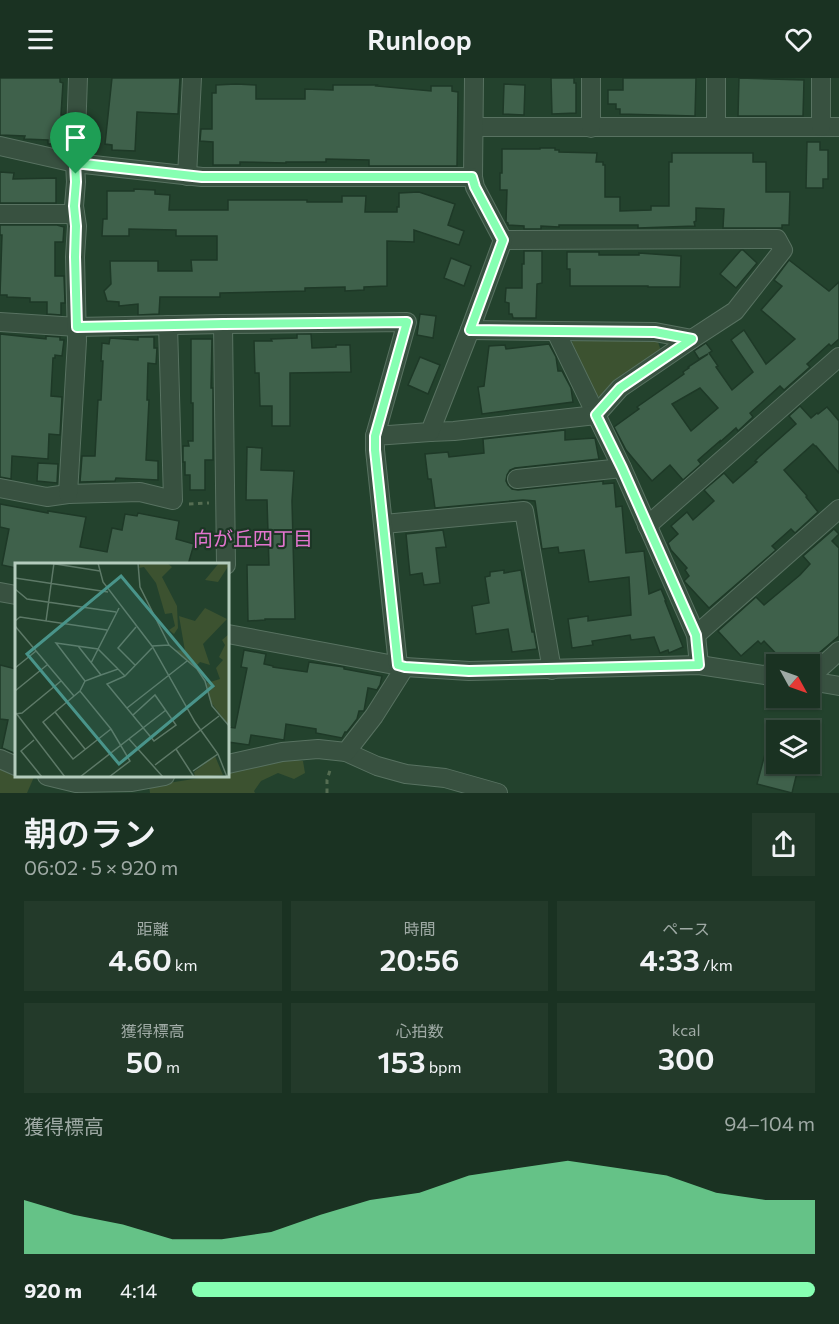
<!DOCTYPE html>
<html lang="ja">
<meta charset="utf-8">
<style>
:root{--surface:#1a3222;--page:#233a2a;--text:#f1f3f6;--muted:#9faaa5;--line:#384d40;--accent:#86ffb2}
body{margin:0;font-family:Commissioner,"Noto Sans JP",sans-serif;background:var(--page);color:var(--text);height:100vh;display:flex;flex-direction:column;font-size:22px;white-space:nowrap}
*{box-sizing:border-box;margin:0}
p{font-size:20px;color:var(--muted)}
.icon{flex:none;width:33px;height:33px;fill:none;stroke:currentColor;stroke-width:2;stroke-linecap:round;stroke-linejoin:round}
.map{position:relative;height:715px;overflow:hidden}
.details{display:flex;flex-direction:column;background:var(--surface);flex:1}
.details>*{flex:none}
.needle{width:39px;rotate:130deg}
.buttons{position:absolute;left:766px;top:576px;display:grid;gap:12px}
.buttons a{display:grid;place-items:center;width:54px;height:54px;border-radius:0px;background:var(--surface);box-shadow:0 2px 4px #0004,0 0 0 2px var(--line);font-size:30px}
.pin{position:absolute;display:grid;place-items:center;width:51px;height:51px;color:#fff;margin:-62px -26px;border-radius:50% 50% 50% 0;rotate:-45deg;box-shadow:0 0 6px #0007}
.pin .icon{rotate:45deg}
.round{display:grid;place-items:center;flex:none;width:63px;height:63px;border-radius:0px;background:var(--page)}
.head{display:flex;align-items:center;justify-content:space-between;height:102px;padding:0 24px}
h1{font-size:33px;font-weight:600;line-height:45px}
.metrics{display:grid;grid-template-columns:repeat(3,1fr);gap:9px;height:102px;padding:6px 24px}
.metrics div{display:grid;align-content:center;border-radius:0px;background:var(--page);text-align:center}
.metrics b{font-size:30px;font-weight:600}
.metrics small{font-size:16px;font-weight:400}
.metrics p{font-size:16px}
.chart{height:168px;padding:12px 24px}
.chart p{display:flex;justify-content:space-between}
.chart svg{width:100%;height:108px;margin-top:6px;fill:var(--accent);opacity:.7}
ul{padding:0 24px;list-style:none;font-size:20px}
li{display:grid;grid-template-columns:96px 72px 1fr;align-items:center;height:45px}
li i{height:15px;border-radius:8px;background:var(--accent)}
header{display:flex;justify-content:space-between;align-items:center;height:78px;padding:0 24px;background:var(--surface);font-size:27px;font-weight:600}
.map>svg:first-child{display:block}
.green{fill:#3c5230}
.building{fill:#3f614b;stroke:#1e3927;stroke-width:1.5;fill-rule:evenodd}
.lines{fill:none;stroke-linecap:round;stroke-linejoin:round}
.minor-casing{stroke:#587261;stroke-width:20}
.path{stroke:#556d52;stroke-width:3;stroke-dasharray:4.5 4.5;stroke-linecap:butt}
.minor{stroke:#385140;stroke-width:18}
.route-casing{stroke:#fff;stroke-width:12}
.route{stroke:#86ffb2;stroke-width:8}
.labels{text-anchor:middle;dominant-baseline:central;stroke-width:4.5;stroke-linejoin:round;paint-order:stroke}
.neighbourhood-label{font-size:20px;fill:#e375cf;stroke:#1c3725}
.inset-road{fill:none;stroke:#5d7967;stroke-width:1.5}
.view{fill:#49948a;fill-opacity:0.15;stroke:#49948a;stroke-width:3}
.inset-edge{fill:none;stroke:#b4ccbd;stroke-width:3}
</style>
<header><svg class="icon" aria-label="menu" viewBox="0 0 24 24"><path d="M4 6h16M4 12h16M4 18h16"/></svg>Runloop<svg class="icon" aria-label="heart" viewBox="0 0 24 24"><path d="M12 20l-8-8c-3-5 5-10 8-4 3-6 11-1 8 4z"/></svg></header>
<div class="map">
<svg width="839" height="715" viewBox="0 0 839 715">
<rect width="100%" height="100%" fill="#23422d"/>
<g class="green">
<path d="M576,258h80l5,15 -42,27 -16,19 -14,-2 -21,-47z"/>
<path d="M283,680l20,3 2,12 -11,6 -16,-6 -17,8 -7,10 1,2h-105l-1,-7 57,-9 22,-1v-6z"/>
<path d="M0,686l16,6v6l18,1 -7,16h-27z"/>
</g>
<g class="building">
<path d="M0,0h60v4l3,1 -2,32h4l-2,29h-15v-4l-24,-1 1,-3 -25,-1z"/>
<path d="M112,0h68l-2,36 -41,-2 -2,39 -23,-1v-5l-7,-1z"/>
<path d="M551,0h23v5h2v30l-24,1z"/>
<path d="M623,0h73l-1,38 -75,-2v-5h-4v-5h-8v-14h15z"/>
<path d="M739,0l65,2 -1,36h-65z"/>
<path d="M236,6l20,1v14h49v-10l28,1v-5h44l-1,1 55,5v-5h21v5l6,1 -1,74h-88v-6l-43,-1v3h-40v1l-46,-1v3h-27v-23l-13,-1 1,-12h11v-36h4v-8z"/>
<path d="M504,6l21,1 -1,30 -21,-1z"/>
<path d="M807,64h13v8h8v29h-5v9h-17z"/>
<path d="M540,70h15v2h4v2l38,1 -1,9h7v3h2v32h15v14l31,-1v-4h18v-44h3v-9h81v9h13v30h24l-1,33h-7v3h-59l1,-19 -28,-1v13l-2,1 1,4 -57,2v-3h-79v2l-18,-1v3h-17v-3l-16,-1v-2l-2,-1 1,-32h-7v-17h2v-24h38z"/>
<path d="M0,94l14,1 -1,6 43,-1v25h-56z"/>
<path d="M134,111l21,1v4l15,1 -1,15h59v-10h79v2h35v-6h24l-1,16h32v-5h2v-14l20,-1 36,12 -7,21 16,6 -5,14 -45,-15v12l-27,-1v45l-23,1v3l-19,1v-4l-40,1v3l-85,2v4h-60l-1,17 -21,1v-11l-19,2v-4l-12,-1 -3,-10 7,-7 -1,-23h48v10h34l-1,-11h26v-24h-41v-6l-47,-1v7h-27l1,-17h4v-28h27z"/>
<path d="M0,147h57l7,2 -1,15h-8v34h9l1,27h-4v12l-14,-1v-12h-17v-4l-23,-1v-2h-7l2,-60h-2z"/>
<path d="M741,172h2l14,13 -21,25 -16,-14z"/>
<path d="M524,173h18v32l-5,1 -1,34h-23l-1,-4h-3v-11l-4,-1 1,-14h16v-24h2z"/>
<path d="M567,174h32v3h40v-2l42,3 -1,31h-32v-1h-78v-17h-3z"/>
<path d="M451,180l20,8 -7,20 -20,-8z"/>
<path d="M789,182l40,31 10,-9v57l-8,7 -2,-2 -22,20 3,3 -26,23 -4,-4 -30,27 3,4 -15,14 -2,-3 -16,14v-1l-22,19 3,4 -18,16 -13,-15 -18,16 -26,-31 -12,-23 25,-18 -2,-2 47,-33 -1,-2 6,-4 -1,-1 20,-13 -9,5 -5,-8 12,-8 6,8 -3,2 9,13 -2,1 16,23 21,-18 -22,-32 13,-10 22,34 29,-25 -34,-29 21,-24 -8,-6zM700,310l18,20 -27,23 -19,-27z"/>
<path d="M420,236l16,2 -3,22 -16,-3z"/>
<path d="M0,256l46,5v-3l14,1v3h4l-2,16 -7,-1v3h-2l-2,38 11,1 -2,38 -11,-1 -1,25 -36,-3 -1,23 -11,-2z"/>
<path d="M297,256h14l1,14 24,-1v-2h14l1,27 -61,1v53h-18v-20h-12l-1,-33h-4l-1,-32h18l-1,-2 26,-1z"/>
<path d="M138,259h16v11h3l-1,16 -8,-1 -1,37h2l-3,60 12,1v19l-42,-2 -1,3 -35,1 2,-26h13l3,-56h3l2,-39h-2l1,-18 7,1 1,-6 28,2z"/>
<path d="M191,261h21l-1,49h2v72h-8v30h-15v-15h-5v-13h-2v-16h6l-1,-5h5v-38h-2z"/>
<path d="M549,266l7,13 2,14h4l9,17 2,14 -91,12 -4,-27 6,-1 5,-40 16,-1 1,4z"/>
<path d="M420,279l20,8 -12,29 -20,-9z"/>
<path d="M800,328l11,12 6,-5 1,1 9,-7 12,14v52l-23,-27h-1l-2,-2 -29,26 23,26 -1,1 12,15 -23,21 -4,-4 -19,17 4,4 -67,58 -25,-27 5,-5 -4,-6 2,-2 -16,-18 -3,-7 10,-9 -7,-8 16,-14 6,8 21,-19 -10,-11 20,-17 9,10 24,-21 -2,-1 4,-4 37,-33 -7,-8z"/>
<path d="M565,352v10l30,-2 4,21 -84,9 -5,2 -3,5 -1,6 2,4 4,4 6,1 85,-9v3l11,-1 2,24 6,-1 4,47 18,-2 5,43 12,-5 5,12h-1l18,46 -14,6 -1,-3 -8,3 -6,-16 -23,3 -1,-5 -38,6 1,4 -21,3 -4,-29 20,-3v5l43,-6 -2,-38 -40,5 -5,-32 -25,3 -1,-6 -16,2 -7,-48 -12,-1 -88,8 -4,-29h-3l-3,-25 23,-2 1,5 35,-4 -1,-14z"/>
<path d="M247,369l15,1 -1,22 33,1 -2,30 3,118h-30v1l-17,1 -1,-56h22l-2,-65h-21z"/>
<path d="M38,385l20,1 -1,19 -20,-2z"/>
<path d="M0,426l48,9v-2l38,6 -6,30 27,5 5,-24 10,2 3,-16 12,2 1,-3 41,8 -3,18 18,5 -6,21h-172v3l-14,-3 7,-36 -9,-2z"/>
<path d="M834,451l5,5 -7,7 7,7v88l-33,28h-20l-22,-23 -3,3 -3,-3 -17,15 -23,-25 38,-34 8,8 36,-30 10,-11 -7,-8z"/>
<path d="M443,452l3,17 -10,1 4,35 -16,2 -2,-12 -12,2 -4,-41z"/>
<path d="M504,492v3l17,-3 11,62h2l3,17 -25,3 -4,-23 -32,5 -4,-28 17,-3 -4,-26 5,-1v-4z"/>
<path d="M244,572l22,4 -2,10 9,2v1l34,5 2,-10 35,5v2l38,7 -2,9 -3,5 -9,-2 -4,23h-5l-2,8 -10,13h-2l-3,6 -26,-5v-4l-30,-5 -2,16 -33,-5 -2,10 -21,-3v-15l7,1 12,-60 -6,-1z"/>
<path d="M0,587l16,4v85l-14,-6 6,-28 -8,-1z"/>
<path d="M765,676l12,3v7h22l-7,29 -35,-9z"/>
</g>
<g class="lines">
<defs>
<g id="minor">
<path d="M716,48v-48"/>
<path d="M474,49h365"/>
<path d="M821,49v-49"/>
<path d="M591,50v-50"/>
<path d="M0,68l75,17 127,14h271l1,-99"/>
<path d="M187,98l5,-98"/>
<path d="M0,136h75"/>
<path d="M0,244l77,5 146,-3 184,-2 -32,114"/>
<path d="M223,246l3,241"/>
<path d="M470,252l185,2 37,7"/>
<path d="M556,254l66,136 74,167 3,30"/>
<path d="M430,354l24,-1 142,-16 24,-27 72,-49 43,-28 48,-61 -6,-11 -274,1"/>
<path d="M517,401l105,-11"/>
<path d="M0,410l47,9 21,-3 72,-2 33,8 -5,-175"/>
<path d="M68,416l9,-153 -2,-84 2,-31 -3,-20 2,-24 -1,-19 3,-85"/>
<path d="M384,446l140,-13 28,159"/>
<path d="M647,448l192,-169"/>
<path d="M0,514l16,3"/>
<path d="M228,556l177,33 64,4 230,-6 78,12"/>
<path d="M696,557l143,-126"/>
<path d="M398,587l-23,-215v-14l55,-4 40,-102 33,-90 -28,-53 -2,-10"/>
<path d="M810,599l29,-26"/>
<path d="M810,603l29,5"/>
<path d="M346,674l31,14 29,8 39,4 53,15"/>
<path d="M0,681l16,7"/>
<path d="M228,686l54,-12 36,-3 28,3 28,-36 31,-49"/>
<path d="M47,698l29,7 56,-1 33,-6"/>
</g>
</defs>
<use href="#minor" class="minor-casing"/>
<g class="path">
<path d="M189,426l20,-1"/>
<path d="M327,715v-13l4,-13"/>
</g>
<use href="#minor" class="minor"/>
</g>
<g class="lines">
<defs>
<path id="route" d="M75,85l127,14h270l3,10 28,53 -33,90 185,2 37,7 -72,49 -24,27 26,53 74,167 3,30 -230,6 -64,-4 -7,-2 -23,-215v-14l32,-114 -184,2 -146,3 -2,-70 1,-31 -2,-20 2,-24z"/>
</defs>
<use href="#route" class="route-casing"/>
<use href="#route" class="route"/>
</g>
<g class="labels">
<g class="neighbourhood-label">
<text x="253" y="460">向が丘四丁目</text>
</g>
</g>
<g transform="translate(15 485)">
<rect width="214" height="214" fill="#23422d"/>
<path d="M125,0h27l5,4 -10,10 15,29 1,22 -4,6 -5,-4 6,-4 -3,-13 -7,1 -9,-31 -12,-16 -5,1zM204,0l10,2 -11,17 -13,-2zM190,45l22,11 -24,25 7,21 -10,-3 -5,5 -20,-17 10,1 -6,-35 16,5zM214,71v92l-19,-25 -3,-18 13,-4 -4,-11 7,-8 -4,-3 6,-12 -3,-5zM200,193l8,19 -28,2 -1,-5z" fill="#3c5230"/>
<path class="inset-road" d="M34,0l51,8M83,0l5,19 49,64 43,76 23,32 9,23M123,0l2,24 29,58M0,15l93,14M0,26l12,10 89,13M0,58l5,-4 87,13M31,58l8,-58M0,63l59,70M63,83l23,29M137,83l17,-1 28,24 8,12 7,25 18,21M76,100l28,-55M120,102l-17,-17 18,-21M0,105l21,-17M110,113l-18,8 47,57 22,-16 -21,-30 -22,20M70,118l-29,-38 42,6 20,20M0,128l32,-26M65,128l5,-10 16,-6 17,-6 7,7 27,-28M52,139l31,37M112,145l60,-47M40,149l30,37M1,150l49,64M0,151l7,-1 39,-32M114,176l34,38M19,177l-13,11 21,26M161,186l18,28M140,202l64,-49M178,208l25,-17M65,214l86,-67M94,214l21,-16 -19,-32 -31,-38 -37,31 30,37 38,-30"/>
<path class="view" d="M106,13l92,110 -94,78 -92,-110z"/>
<rect width="214" height="214" class="inset-edge"/>
</g>
</svg>
<div class="buttons">
<a><svg class="needle" viewBox="-14 -14 28 28"><path d="M0-13l5 13h-10z" fill="#e53935"/><path d="M0 13l5-13h-10z" fill="#9faaa5"/></svg></a>
<a><svg class="icon" aria-label="layers" viewBox="0 0 24 24"><path d="M12 4l9 5-9 5-9-5zM3 14l9 5 9-5"/></svg></a>
</div>
<div class="pin" style="left:76px;top:96px;background:#1e9e55"><svg class="icon" aria-label="arrive" viewBox="0 0 24 24"><path d="M6 21V4h12l-3 4 3 4H6"/></svg></div>
</div>
<section class="details">
<div class="head"><div><h1>朝のラン</h1><p>06:02 · 5 × 920 m</p></div><a class="round"><svg class="icon" aria-label="share" viewBox="0 0 24 24"><path d="M12 15V3M7 8l5-5 5 5M5 13v7h14v-7"/></svg></a></div>
<div class="metrics">
<div><p>距離</p><b>4.60<small> km</small></b></div>
<div><p>時間</p><b>20:56</b></div>
<div><p>ペース</p><b>4:33<small> /km</small></b></div>
</div>
<div class="metrics">
<div><p>獲得標高</p><b>50<small> m</small></b></div>
<div><p>心拍数</p><b>153<small> bpm</small></b></div>
<div><p>kcal</p><b>300</b></div>
</div>
<div class="chart"><p><span>獲得標高</span>94–104 m</p>
<svg viewBox="0 0 160 44" preserveAspectRatio="none"><path d="M0 44V22L10 28L20 32L30 38L40 38L50 35L60 28L70 22L80 19L90 12L100 9L110 6L120 9L130 12L140 19L150 22L160 22V44z"/></svg>
</div>
<ul>
<li><b>920 m</b>4:14<i style="width:100%"></i></li>
</ul>
</section>
